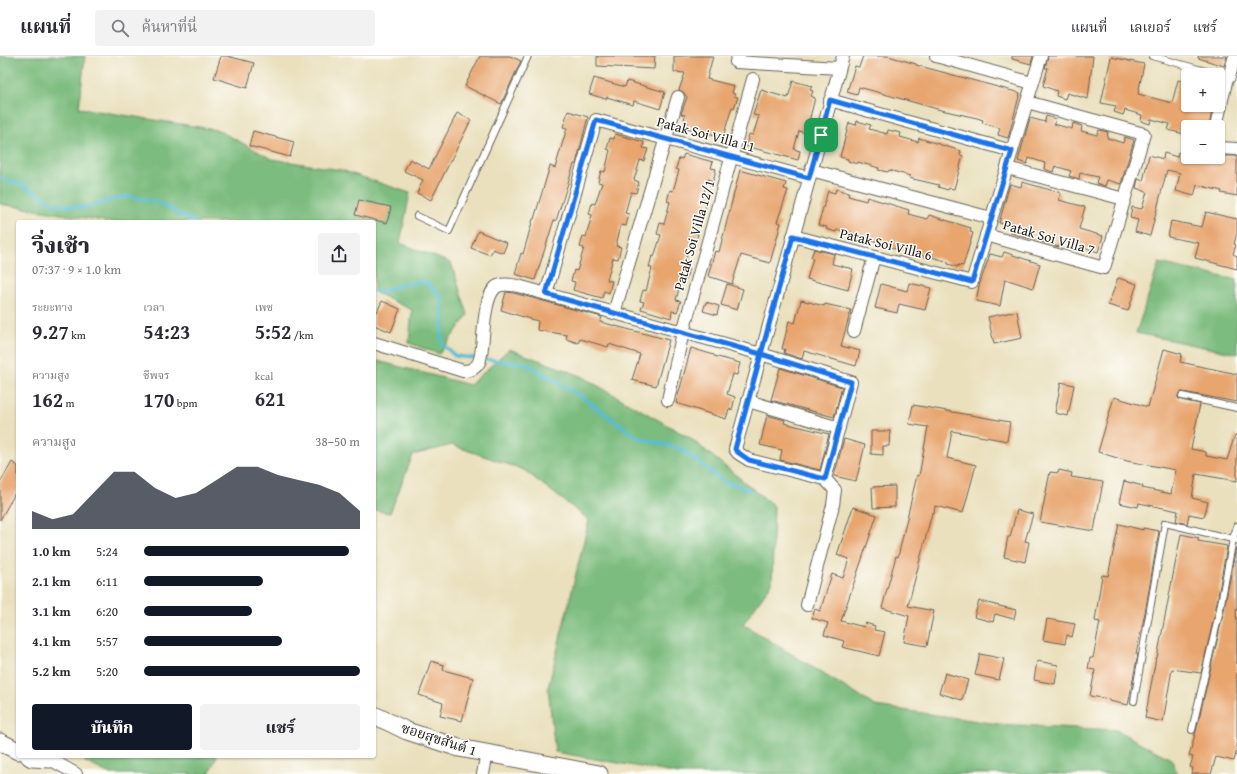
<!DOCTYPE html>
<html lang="th">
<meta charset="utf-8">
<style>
:root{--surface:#fff;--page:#f2f2f3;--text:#2b2b33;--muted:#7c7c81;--line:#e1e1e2;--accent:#111827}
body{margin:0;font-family:"Gentium Book Plus","Noto Serif Thai",serif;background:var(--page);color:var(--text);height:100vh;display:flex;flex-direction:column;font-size:15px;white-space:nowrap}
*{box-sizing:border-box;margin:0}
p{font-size:13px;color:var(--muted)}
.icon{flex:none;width:22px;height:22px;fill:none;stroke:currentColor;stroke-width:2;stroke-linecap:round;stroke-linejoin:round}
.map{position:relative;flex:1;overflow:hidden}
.details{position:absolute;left:16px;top:164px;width:360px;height:538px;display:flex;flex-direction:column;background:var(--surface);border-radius:4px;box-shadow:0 1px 3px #0004}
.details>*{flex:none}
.fabs{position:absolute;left:1181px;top:12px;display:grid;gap:8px}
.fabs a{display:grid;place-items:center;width:44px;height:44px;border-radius:4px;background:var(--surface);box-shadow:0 1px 3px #0004;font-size:20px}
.pin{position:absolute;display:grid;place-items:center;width:34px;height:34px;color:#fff;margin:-17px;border-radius:8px;box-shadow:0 2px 6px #0006}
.round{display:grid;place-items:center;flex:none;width:42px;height:42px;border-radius:4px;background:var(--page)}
.summary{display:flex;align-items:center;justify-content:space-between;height:68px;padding:0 16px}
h1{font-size:22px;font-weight:800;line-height:30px}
.stats{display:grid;grid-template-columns:repeat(3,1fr);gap:6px;height:68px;padding:4px 16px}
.stats div{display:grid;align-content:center}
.stats b{font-size:20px;font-weight:800}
.stats small{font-size:11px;font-weight:400}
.stats p{font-size:11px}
.chart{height:112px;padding:8px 16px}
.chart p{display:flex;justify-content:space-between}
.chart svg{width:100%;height:72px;margin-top:4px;fill:var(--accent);opacity:.7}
.button{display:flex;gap:8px;margin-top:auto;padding:8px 16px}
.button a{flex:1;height:46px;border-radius:4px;background:var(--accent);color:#fff;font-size:16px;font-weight:800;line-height:46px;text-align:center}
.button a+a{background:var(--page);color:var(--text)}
ul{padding:0 16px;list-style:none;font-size:13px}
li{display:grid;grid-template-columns:64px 48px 1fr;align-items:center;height:30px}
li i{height:10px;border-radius:5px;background:var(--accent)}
header{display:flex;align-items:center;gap:24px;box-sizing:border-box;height:56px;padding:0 20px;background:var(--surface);border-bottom:1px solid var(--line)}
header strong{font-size:19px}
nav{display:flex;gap:22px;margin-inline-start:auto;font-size:14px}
.search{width:280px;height:36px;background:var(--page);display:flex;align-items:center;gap:10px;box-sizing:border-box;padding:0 14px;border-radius:4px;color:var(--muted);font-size:15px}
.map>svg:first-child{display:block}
.forest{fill:#7cbc7e;stroke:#4c6c4d}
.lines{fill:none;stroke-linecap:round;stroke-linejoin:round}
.stream{stroke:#59bdd7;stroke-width:3.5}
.building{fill:#e8a56e}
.lane-casing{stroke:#646154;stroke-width:8}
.street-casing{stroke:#646154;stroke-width:14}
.secondary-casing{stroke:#646154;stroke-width:19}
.lane{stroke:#fff;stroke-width:6}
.street{stroke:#fff;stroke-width:12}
.secondary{stroke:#fff;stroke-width:17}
.route-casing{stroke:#fff;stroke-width:8}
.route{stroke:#1a73e8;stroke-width:5}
.labels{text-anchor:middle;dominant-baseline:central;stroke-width:3;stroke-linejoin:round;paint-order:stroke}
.street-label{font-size:14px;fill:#1c1c1c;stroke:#fdfcf7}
</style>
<header>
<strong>แผนที่</strong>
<div class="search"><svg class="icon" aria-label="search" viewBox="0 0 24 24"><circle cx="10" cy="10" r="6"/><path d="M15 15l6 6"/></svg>ค้นหาที่นี่</div>
<nav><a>แผนที่</a><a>เลเยอร์</a><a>แชร์</a></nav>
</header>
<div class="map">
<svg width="1237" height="718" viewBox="0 0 1237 718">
<rect width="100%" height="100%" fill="#fdfcf7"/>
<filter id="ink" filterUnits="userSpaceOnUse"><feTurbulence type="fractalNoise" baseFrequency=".025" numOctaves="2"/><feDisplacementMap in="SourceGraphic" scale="8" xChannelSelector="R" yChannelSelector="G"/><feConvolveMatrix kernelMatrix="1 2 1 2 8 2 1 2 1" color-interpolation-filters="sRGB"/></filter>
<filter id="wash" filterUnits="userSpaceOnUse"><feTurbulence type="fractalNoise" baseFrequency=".012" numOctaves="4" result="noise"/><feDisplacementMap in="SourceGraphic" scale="16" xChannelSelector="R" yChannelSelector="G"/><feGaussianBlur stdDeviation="0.9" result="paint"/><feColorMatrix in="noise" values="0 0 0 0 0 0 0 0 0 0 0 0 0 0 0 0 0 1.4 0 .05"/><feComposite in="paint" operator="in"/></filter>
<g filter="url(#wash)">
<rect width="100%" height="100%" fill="#eae0bd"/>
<g class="forest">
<path d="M0,0h85l-6,52 139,22 54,29 69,11 69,23 -10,50 51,20 17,52 -29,39 -30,-11 3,-33 -38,-18v-70h-270l-1,-1 -103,-17z"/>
<path d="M1159,207l78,17v74l-101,-21z"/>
<path d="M509,293l70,26 111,63 84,68 -2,77 -29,41 132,82 123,18 118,6 55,29 7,15h-498l-125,-22 -7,-64 41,-168 -65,-50 -72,-25 -39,10 -23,58 -16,-3v-150l96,25z"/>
<path d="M88,700h129l-8,18h-99l-25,-12z"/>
</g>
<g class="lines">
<g class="stream">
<path d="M0,123l21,5 34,20 29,4 43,-12 30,6 38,20"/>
<path d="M374,235l6,1 24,-8 22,-2 15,15 2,25 -2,21 14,13 72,8 55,33 55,40 44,12 42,32 26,9"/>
</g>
</g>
<g id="blocks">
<g class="building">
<path d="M221,0h6l27,7 -7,25 -33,-10z"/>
<path d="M480,0h30l11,5 -20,43 -36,-18z"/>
<path d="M597,0h58l-1,13 -57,-3z"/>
<path d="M674,0h39l-6,23 27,7 -2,7 3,1 -1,2 4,1 -4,11 -2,-1 -9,30 -37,-9 2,-6 -4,-2 1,-5 -4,-1 6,-17 -4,-5 -4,-2 6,-17 -11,-1z"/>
<path d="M863,0h25l28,8v1l104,28 -12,45 -10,-3 2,-7 -18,-5 1,-3 -6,-2 -36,-8 -82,-23 -2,8 -10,-3 8,-26 4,1z"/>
<path d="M1012,0h21l-2,8 -19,-5z"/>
<path d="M1048,0h45l-5,43 -21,-6 -2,6 -9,-3 1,-5 -14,-5 5,-18h-3z"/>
<path d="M1198,0h29l-3,10 -26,-8z"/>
<path d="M1111,1l33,7 -6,30 34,9 6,-23 10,2v23h25l-4,22h-21v8l-20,-5 2,-6 -19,-5 -1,5 -9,-3 1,-6 -17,-5 -2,5 -9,-3 2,-6 -15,-3z"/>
<path d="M594,22l31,9 2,-6 38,11 -5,17 -26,-8 -1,4 -26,-8 -1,2 -17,-5z"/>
<path d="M793,25l19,5 -2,4 3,1 -2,5 4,2 -9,35 -7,-2 -5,18 6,2 -2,9 -52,-14 3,-12 4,1 6,-19 -6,-1 8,-25 27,8z"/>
<path d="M568,55l20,6 -12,47h-2l-18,57 -2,-1 -19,60 -20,-6 6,-21 2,1 10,-35h1l16,-53 5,2 12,-40 -4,-1z"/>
<path d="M457,57l14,7 -40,80 -14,-7 6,-13 -19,-9 6,-12 19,10z"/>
<path d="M1046,60l10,3 -2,5 18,5 1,-6 9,3 -1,5 16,4 2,-5 9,2 -1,6 16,5 2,-6 9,3 -13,44 -14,-4 -2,6 -9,-3 2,-6 -18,-4 -1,6 -10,-3 2,-5 -16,-5 -2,6 -9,-3 1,-6 -16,-5 -2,6 -9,-3 12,-43 15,4z"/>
<path d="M857,65l14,4 -2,4 18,5 1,-4 13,3 -1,4 18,5 1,-4 42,13 -1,4 3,1 -9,33 -5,-1 -1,2 -10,-3 1,-2 -30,-7 1,-2 -21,-6 -1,2 -10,-2 1,-2 -21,-6 -1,2 -9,-3v-2l-8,-2 9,-34 7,2z"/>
<path d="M253,75l41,11 -4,15 -41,-11z"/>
<path d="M615,78l29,8 -1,6 5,1 -4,12 -4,-1 -6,20 5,2 -3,11 -5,-1 -6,21 4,1 -3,12 -5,-1 -5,21 5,1 -3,12 -5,-1 -6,22 5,1 -3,12 -5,-2 -2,7 -29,-8 2,-8 -4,-1 3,-11 3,1 7,-23 -4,-1 3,-11 3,1 6,-22 -3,-1 3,-11 3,1 7,-21 -4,-1 3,-11 4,1 5,-22 -3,-1 3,-11 4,1z"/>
<path d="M1178,96l10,3v2h14l18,4 1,-5h16v40l-16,-3 1,-2 -25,-6 -3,11 -18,-5 4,-18 -13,-3 -17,66 -15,-4 3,-12 -8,-2 2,-11 10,2 5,-17 -11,-4 2,-9 5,2 6,-26 14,4 1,-6 13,4z"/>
<path d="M684,98l29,8 -2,6 5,1 -3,12 -5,-2 -6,21 5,1 -3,12 -5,-2 -6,22 5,1 -3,12 -5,-2 -6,22 5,1 -3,12 -4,-2 -6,23 5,1 -4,11 -5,-1 -1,7 -30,-9 3,-7 -4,-1 3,-11 3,1 6,-23 -3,-1 3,-11 2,1 7,-22 -4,-1 3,-11 4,1 6,-22 -3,-1 3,-11 3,1 6,-21 -3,-1 3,-11 3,1z"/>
<path d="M740,114l46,13 -2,6 4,1 -11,32 4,1 -11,40 -29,-8 -9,29 -24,-8 7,-25 4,1z"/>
<path d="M1022,126l39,11 -2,7 26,7 -6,22 24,7 -5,16 -37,-12 -2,7 -49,-14 2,-7 -13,-3 11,-39 11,3z"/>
<path d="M836,133l13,4 -1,3 18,5 1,-4 42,13 -1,4 19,5 2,-4 42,13 -1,4 3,1 -10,33 -5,-1v2l-10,-3v-2l-19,-6v2l-10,-3v-2l-22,-6 -1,2 -10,-3 1,-2 -30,-7 1,-2 -16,-5h-5l-1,2 -10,-3 1,-2 -9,-2 10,-34 7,2z"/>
<path d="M359,144l32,7 -4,16 -32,-8z"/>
<path d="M1206,156l31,7v14l-3,11 2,1 -3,9 4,2v13l-42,-11 4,-15 -31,-6 3,-16 31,6z"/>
<path d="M478,175l29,12 -4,10 -10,-4 -3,6 -19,-7z"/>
<path d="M814,193l20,5 -2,10 21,5 -5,21 -41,-11 6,-21 -2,-1z"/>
<path d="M1004,196l36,12 -7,24 -28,-9 -5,27 -24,-5 3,-15 11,-32 12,3z"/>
<path d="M1118,222l19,6 -9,27 -20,-6z"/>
<path d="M909,227l22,5 -6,22 -26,-6 -2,9 -22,-5 6,-24 26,7z"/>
<path d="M727,228l16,5 -6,21 -16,-5z"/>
<path d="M506,236l8,1 88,24 -2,5 69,18 -13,46 -24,-6 8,-26 -31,-10 -1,3 -28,-8 -2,4 -12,-4 1,-4 -30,-5 1,-9 -8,-2 -29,-9z"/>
<path d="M801,244l23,6 1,-2 26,6 -10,36 19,5 -4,15 -52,-15 -2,8 -18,-6 1,-4h-3l7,-28 6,2z"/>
<path d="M382,245l18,8 -9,23 -17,-7v-15l3,2z"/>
<path d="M706,246l13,4 -2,9 -14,-4z"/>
<path d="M1017,255l5,27 -28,6 -6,-27z"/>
<path d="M691,292l23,7v1l26,7 -3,12 -4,-1 -6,20 8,3 -3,13 -3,-1 -3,10 -50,-16z"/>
<path d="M1164,293l18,5 -2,8 57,12v28l-54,-10h-3l-2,3v3l3,2 19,4 -9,45 15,3v4l21,4 8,-25h2v46l-41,-7 -4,24 16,4 -4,15 -15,-3 -2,10 -11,-3 2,-10 -39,-8 -1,4 -19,-4 5,-22 19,5 -1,2 29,6 5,-24 -49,-9 -29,-9 16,-55 34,10z"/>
<path d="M780,312l62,19 -8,30 -63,-17z"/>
<path d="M1061,326l13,3 -6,31 -13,-3z"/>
<path d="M913,349l97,17 -3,19 -55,-10 -5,27 29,7 -13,48 -28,-7 -1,7h-2l-24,93 26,5 -7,35 -23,-4 5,-26 -27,-8 14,-52 2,1 19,-82 2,1 9,-49 -19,-3z"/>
<path d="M767,359l18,5 -1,3 45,11 -9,36 -40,-10 2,-10 -22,-5z"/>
<path d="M871,375h19l-1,15h-6v9l-12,-1z"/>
<path d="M844,383l21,6 -9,36 -22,-5z"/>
<path d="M12,406l6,4v22l-18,32v-37z"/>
<path d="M1059,414l13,3 -1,4 32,5 -9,49 -54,-9 10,-50 8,1z"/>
<path d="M895,430v21l-22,1 -1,-21z"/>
<path d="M853,451l24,8 -36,106 23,6 1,-4 10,3 -1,4 11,2 -6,24 -37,-9 2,-6 -20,-6 4,-12 -16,-5 3,-9 5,2 12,-37 11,4 6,-19 -12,-4z"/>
<path d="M1017,454l16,4 -8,27 4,1 -4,20 -21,-5 4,-20h2z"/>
<path d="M1119,468l24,6v-2l16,3 -13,77 -10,46h2l-10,51 -19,-4v-2l-19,-3 5,-26 -7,-1 2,-11h3l7,-36 -5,-1 7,-46 6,1z"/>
<path d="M1181,478l18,4 -1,3 29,5 -12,67 -14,60 -29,-4 -9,53 -18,-4 11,-60h1z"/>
<path d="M1236,491l1,202 -3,12 -18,-4 -5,17h-19l1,-6 -3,-1 3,-10 -4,-1 7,-25 27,-116z"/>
<path d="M979,545l37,9 -2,9 -19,-5 -2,8 -19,-5z"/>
<path d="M1047,563l28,5 -3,13 -5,-2 -2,9 -22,-4z"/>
<path d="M980,598l24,5 -5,21 -24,-5z"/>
<path d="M431,605l13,4 -1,5 30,8 -11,43 -22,-5 3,-13 -24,-8z"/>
<path d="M1037,605l21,4 -3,19 -21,-4z"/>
<path d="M945,617l23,7 -6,20 -23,-7z"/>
</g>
</g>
</g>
<g filter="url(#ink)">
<use href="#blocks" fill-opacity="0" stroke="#646154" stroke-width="1"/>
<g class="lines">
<defs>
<g id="lane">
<path d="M1152,0l75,21"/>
<path d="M417,160l32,15 79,-175"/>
<path d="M1182,340l55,12"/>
<path d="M1134,645l31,-178 72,17"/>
<path d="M1192,674l27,-116 14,-75 4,-13"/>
</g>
<g id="street">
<path d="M738,0l-2,6 103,6"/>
<path d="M936,0l96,27"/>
<path d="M830,44l182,51"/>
<path d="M1216,71l11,-50h2l6,-21"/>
<path d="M1218,92l19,1"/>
<path d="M1007,112l117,31"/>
<path d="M811,114l180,48"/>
<path d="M986,179l118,33 40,-134 -117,-32"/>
<path d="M793,180l179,46 69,-226"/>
<path d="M546,238l50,-174 213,58"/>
<path d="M614,257l64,-216"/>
<path d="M854,275l20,-74"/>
<path d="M374,287l89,28c4,0 9,-1 12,-4 6,-4 6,-13 7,-20 2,-16 2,-50 14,-60 6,-4 15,-2 22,-1l243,68 90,28 -26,97 10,11 -2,15 -26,100"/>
<path d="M668,344l15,-68 70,-253"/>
<path d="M748,345l91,27"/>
<path d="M825,423l-76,-19 -11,-7 -3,-4 108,-393"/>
<path d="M50,703l26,15"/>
<path d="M483,718l4,-21"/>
</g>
<g id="secondary">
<path d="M374,659l33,16 52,17 140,26"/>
<path d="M0,686l18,9"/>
<path d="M29,700l3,2 18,1 2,-3"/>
</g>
</defs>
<use href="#lane" class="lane-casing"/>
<use href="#street" class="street-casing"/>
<use href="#secondary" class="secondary-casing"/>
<use href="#lane" class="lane"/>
<use href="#street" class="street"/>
<use href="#secondary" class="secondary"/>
</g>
</g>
<g class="lines" filter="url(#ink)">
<defs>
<path id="route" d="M821,79l-12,43 -213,-58 -50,174 215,60 -26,95 1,2 13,9 76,19 26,-97 -90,-28 32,-118 179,46 40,-131 -182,-51 -9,35"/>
</defs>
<use href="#route" class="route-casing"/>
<use href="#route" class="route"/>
</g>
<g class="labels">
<g class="street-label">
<text transform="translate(706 78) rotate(15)">Patak Soi Villa 11</text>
<text transform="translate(694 179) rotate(-74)">Patak Soi Villa 12/1</text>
<text transform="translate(1049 181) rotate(16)">Patak Soi Villa 7</text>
<text transform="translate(886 188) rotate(14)">Patak Soi Villa 6</text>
<text transform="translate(439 683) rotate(18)">ซอยสุขสันต์ 1</text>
</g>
</g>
</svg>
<div class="fabs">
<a>+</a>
<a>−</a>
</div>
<div class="pin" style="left:821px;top:79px;background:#1e9e55"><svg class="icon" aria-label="arrive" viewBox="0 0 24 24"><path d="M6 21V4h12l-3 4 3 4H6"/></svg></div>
<section class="details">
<div class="summary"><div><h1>วิ่งเช้า</h1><p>07:37 · 9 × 1.0 km</p></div><a class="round"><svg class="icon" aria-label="share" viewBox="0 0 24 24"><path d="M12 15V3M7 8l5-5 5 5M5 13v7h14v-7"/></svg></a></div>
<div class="stats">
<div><p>ระยะทาง</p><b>9.27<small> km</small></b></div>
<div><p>เวลา</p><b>54:23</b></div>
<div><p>เพซ</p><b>5:52<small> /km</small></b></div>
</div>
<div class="stats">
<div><p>ความสูง</p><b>162<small> m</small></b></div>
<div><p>ชีพจร</p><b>170<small> bpm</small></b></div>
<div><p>kcal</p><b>621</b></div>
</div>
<div class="chart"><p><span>ความสูง</span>38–50 m</p>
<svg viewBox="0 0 160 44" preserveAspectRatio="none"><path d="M0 44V33L10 38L20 35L30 22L40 9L50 9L60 19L70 25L80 22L90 14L100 6L110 6L120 11L130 14L140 17L150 22L160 33V44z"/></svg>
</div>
<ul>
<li><b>1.0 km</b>5:24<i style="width:95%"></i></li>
<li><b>2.1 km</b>6:11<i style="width:55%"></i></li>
<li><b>3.1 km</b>6:20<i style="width:50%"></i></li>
<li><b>4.1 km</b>5:57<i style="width:64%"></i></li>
<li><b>5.2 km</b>5:20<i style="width:100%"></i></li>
</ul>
<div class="button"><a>บันทึก</a><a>แชร์</a></div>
</section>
</div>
